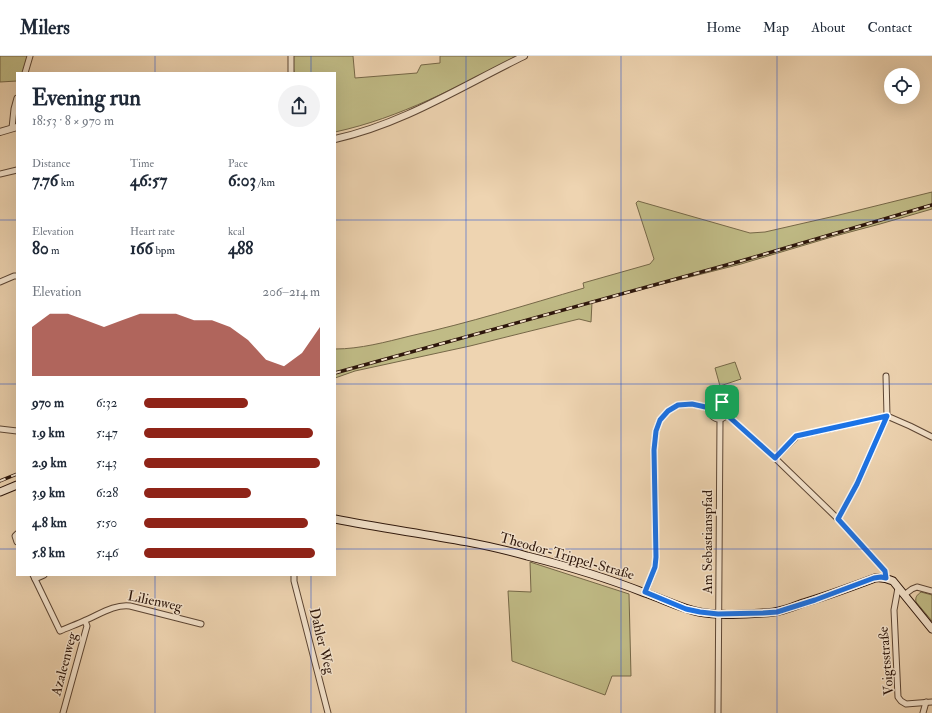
<!DOCTYPE html>
<meta charset="utf-8">
<style>
:root{--surface:#fff;--page:#f2f2f3;--text:#1f2937;--muted:#747a83;--line:#e0e1e3;--accent:#8f2418}
body{margin:0;font-family:"IM FELL Double Pica",serif;background:var(--page);color:var(--text);height:100vh;display:flex;flex-direction:column;font-size:15px;white-space:nowrap}
*{box-sizing:border-box;margin:0}
p{font-size:13px;color:var(--muted)}
.icon{flex:none;width:22px;height:22px;fill:none;stroke:currentColor;stroke-width:2;stroke-linecap:round;stroke-linejoin:round}
.map{position:relative;flex:1;overflow:hidden}
.drawer{position:absolute;left:16px;top:16px;width:320px;height:504px;display:flex;flex-direction:column;background:var(--surface);border-radius:0px;box-shadow:0 4px 16px #0002}
.drawer>*{flex:none}
.buttons{position:absolute;left:884px;top:12px;display:grid;gap:8px}
.buttons a{display:grid;place-items:center;width:36px;height:36px;border-radius:50%;background:var(--surface);box-shadow:0 4px 16px #0002;font-size:20px}
.pin{position:absolute;display:grid;place-items:center;width:34px;height:34px;color:#fff;margin:-17px;border-radius:8px;box-shadow:0 2px 6px #0006}
.round{display:grid;place-items:center;flex:none;width:42px;height:42px;border-radius:21px;background:var(--page)}
.head{display:flex;align-items:center;justify-content:space-between;height:68px;padding:0 16px}
h1{font-size:22px;font-weight:700;line-height:30px}
.stats{display:grid;grid-template-columns:repeat(3,1fr);gap:6px;height:68px;padding:4px 16px}
.stats div{display:grid;align-content:center}
.stats b{font-size:17px;font-weight:700}
.stats small{font-size:11px;font-weight:400}
.stats p{font-size:11px}
.chart{height:112px;padding:8px 16px}
.chart p{display:flex;justify-content:space-between}
.chart svg{width:100%;height:72px;margin-top:4px;fill:var(--accent);opacity:.7}
ul{padding:0 16px;list-style:none;font-size:13px}
li{display:grid;grid-template-columns:64px 48px 1fr;align-items:center;height:30px}
li i{height:10px;border-radius:5px;background:var(--accent)}
header{display:flex;align-items:center;gap:24px;box-sizing:border-box;height:56px;padding:0 20px;background:var(--surface);border-bottom:1px solid var(--line)}
header strong{font-size:19px}
nav{display:flex;gap:22px;margin-inline-start:auto;font-size:14px}
.map>svg:first-child{display:block}
.green{fill:#c0bb86;stroke:#766848}
.lines{fill:none;stroke-linecap:round;stroke-linejoin:round}
.minor-casing{stroke:#5d4634;stroke-width:7}
.tertiary-casing{stroke:#5d4634;stroke-width:8}
.secondary-casing{stroke:#2d160b;stroke-width:9}
.minor{stroke:#f4e3cc;stroke-width:5}
.tertiary{stroke:#f4e3cc;stroke-width:6}
.secondary{stroke:#f4e3cc;stroke-width:7}
.rail-casing{stroke:#2d160b;stroke-width:3.5}
.rail{stroke:#f4e3cc;stroke-width:2;stroke-dasharray:6;stroke-linecap:butt}
.route-casing{stroke:#fff;stroke-width:8}
.route{stroke:#1a73e8;stroke-width:5}
.grid{fill:none;stroke:#1d4ed8;stroke-width:1;stroke-opacity:0.55}
.labels{text-anchor:middle;dominant-baseline:central;stroke-width:3;stroke-linejoin:round;paint-order:stroke}
.street-label{font-size:14px;fill:#2d160b;stroke:#f4e3cc}
</style>
<header>
<strong>Milers</strong>
<nav><a>Home</a><a>Map</a><a>About</a><a>Contact</a></nav>
</header>
<div class="map">
<svg width="932" height="657" viewBox="0 0 932 657">
<rect width="100%" height="100%" fill="#eed4b1"/>
<filter id="stains"><feTurbulence type="fractalNoise" baseFrequency=".005" numOctaves="4"/><feColorMatrix values="0 0 0 0 .2 0 0 0 0 .09 0 0 0 0 .02 0 0 0 .5 -.17"/></filter>
<radialGradient id="worn" r=".72"><stop offset=".6" stop-color="#630" stop-opacity="0"/><stop offset="1" stop-color="#630" stop-opacity=".3"/></radialGradient>
<g class="green">
<path d="M0,0h29l-5,17h-7v8l-17,1z"/>
<path d="M292,0h61l2,22 62,-5 4,-8 19,-2v-7h77c-58,30 -117,62 -182,76v-59h-41z"/>
<path d="M932,136v17l-52,15 -45,12 -94,28 -149,38 -1,20 -12,-3 -109,27 -115,25 -20,7v-29c25,0 51,-7 75,-13 59,-13 116,-31 174,-48l-1,-5 67,-19 4,-5 -7,-22 -11,-34 2,-2 112,32 15,-1 70,-16z"/>
<path d="M735,306l6,17 -21,7 -5,-18z"/>
<circle cx="719" cy="354" r="4.5"/>
<path d="M530,506l99,32 2,82h-19l-7,19 -93,-34 -4,-70 23,1z"/>
<path d="M921,536l11,3v26l-16,-19c-1,-5 1,-7 5,-10z"/>
</g>
<g class="lines">
<defs>
<g id="minor">
<path d="M291,0v17"/>
<path d="M25,17l5,-17"/>
<path d="M12,72l2,-19 3,-11"/>
<path d="M0,118l17,-4"/>
<path d="M0,226l14,-6h3"/>
<circle cx="719" cy="354" r="9"/>
<path d="M727,359l48,43 63,61 47,52 1,7"/>
<path d="M0,373l17,2"/>
<path d="M775,402l22,-22 90,-20 23,10 22,11"/>
<path d="M838,463l19,-35 30,-68 -1,-40"/>
<path d="M17,478l-2,2 2,6"/>
<path d="M33,519l27,56c9,-4 18,-7 26,-11 14,-6 29,-16 44,-14l71,18"/>
<path d="M294,519v6l34,132"/>
<path d="M35,523l9,-4"/>
<path d="M898,532l-4,22 4,87 3,4 5,3 26,-2"/>
<path d="M645,537l10,-26 1,-10 -2,-107 2,-19 4,-11 8,-9 10,-6 14,-1 18,4"/>
<path d="M904,539l8,-6 5,-2 15,4"/>
<path d="M63,657l24,-87 -2,-5"/>
<path d="M718,657l2,-293"/>
<path d="M923,657l3,-11"/>
</g>
<g id="tertiary">
<path d="M0,76l17,-5"/>
<path d="M335,83c68,-15 127,-53 189,-83"/>
</g>
<g id="secondary">
<path d="M0,436l17,-7"/>
<path d="M335,463c64,13 129,19 192,37 40,10 80,22 118,37 18,6 35,15 54,19 21,4 43,2 64,1 14,0 27,-5 40,-10 24,-7 48,-16 72,-25 7,-1 11,0 18,3l39,48"/>
</g>
</defs>
<use href="#minor" class="minor-casing"/>
<use href="#tertiary" class="tertiary-casing"/>
<use href="#secondary" class="secondary-casing"/>
<use href="#minor" class="minor"/>
<use href="#tertiary" class="tertiary"/>
<use href="#secondary" class="secondary"/>
<defs>
<g id="rail">
<path d="M335,317l406,-112 191,-56"/>
<path d="M0,425l17,-7"/>
</g>
</defs>
<use href="#rail" class="rail-casing"/>
<use href="#rail" class="rail"/>
</g>
<g class="lines">
<defs>
<path id="route" d="M719,345c8,1 11,7 8,14l48,43 21,-22 91,-20 -30,68 -19,35 47,52 1,7 -5,-1 -7,1 -59,22 -38,12 -14,1 -45,1 -18,-2 -14,-3 -41,-17 10,-25 1,-10 -2,-107 2,-19 4,-11 8,-9 10,-6 14,-1 18,4c2,-4 4,-6 9,-7z"/>
</defs>
<use href="#route" class="route-casing"/>
<use href="#route" class="route"/>
</g>
<path class="grid" d="M155,0v17M311,0v17M466,0v657M621,0v657M777,0v657M0,164h17M335,164h597M0,328h17M335,328h597M0,493h17M335,493h597M155,519v138M311,519v138"/>
<g class="labels">
<g class="street-label">
<text transform="translate(707 486) rotate(-90)">Am Sebastianspfad</text>
<text transform="translate(567 500) rotate(16)">Theodor-Trippel-Straße</text>
<text transform="translate(155 545) rotate(12)">Lilienweg</text>
<text transform="translate(322 585) rotate(76)">Dahler Weg</text>
<text transform="translate(886 605) rotate(-95)">Voigtsstraße</text>
<text transform="translate(64 608) rotate(-75)">Azaleenweg</text>
</g>
</g>
<rect width="100%" height="100%" filter="url(#stains)"/>
<rect width="100%" height="100%" fill="url(#worn)"/>
</svg>
<div class="buttons">
<a><svg class="icon" aria-label="locate" viewBox="0 0 24 24"><circle cx="12" cy="12" r="6"/><path d="M12 2v4M12 18v4M2 12h4M18 12h4"/></svg></a>
</div>
<div class="pin" style="left:722px;top:346px;background:#1e9e55"><svg class="icon" aria-label="arrive" viewBox="0 0 24 24"><path d="M6 21V4h12l-3 4 3 4H6"/></svg></div>
<section class="drawer">
<div class="head"><div><h1>Evening run</h1><p>18:53 · 8 × 970 m</p></div><a class="round"><svg class="icon" aria-label="share" viewBox="0 0 24 24"><path d="M12 15V3M7 8l5-5 5 5M5 13v7h14v-7"/></svg></a></div>
<div class="stats">
<div><p>Distance</p><b>7.76<small> km</small></b></div>
<div><p>Time</p><b>46:57</b></div>
<div><p>Pace</p><b>6:03<small> /km</small></b></div>
</div>
<div class="stats">
<div><p>Elevation</p><b>80<small> m</small></b></div>
<div><p>Heart rate</p><b>166<small> bpm</small></b></div>
<div><p>kcal</p><b>488</b></div>
</div>
<div class="chart"><p><span>Elevation</span>206–214 m</p>
<svg viewBox="0 0 160 44" preserveAspectRatio="none"><path d="M0 44V14L10 6L20 6L30 10L40 14L50 10L60 6L70 6L80 6L90 10L100 10L110 14L120 22L130 34L140 38L150 30L160 14V44z"/></svg>
</div>
<ul>
<li><b>970 m</b>6:32<i style="width:59%"></i></li>
<li><b>1.9 km</b>5:47<i style="width:96%"></i></li>
<li><b>2.9 km</b>5:43<i style="width:100%"></i></li>
<li><b>3.9 km</b>6:28<i style="width:61%"></i></li>
<li><b>4.8 km</b>5:50<i style="width:93%"></i></li>
<li><b>5.8 km</b>5:46<i style="width:97%"></i></li>
</ul>
</section>
</div>
